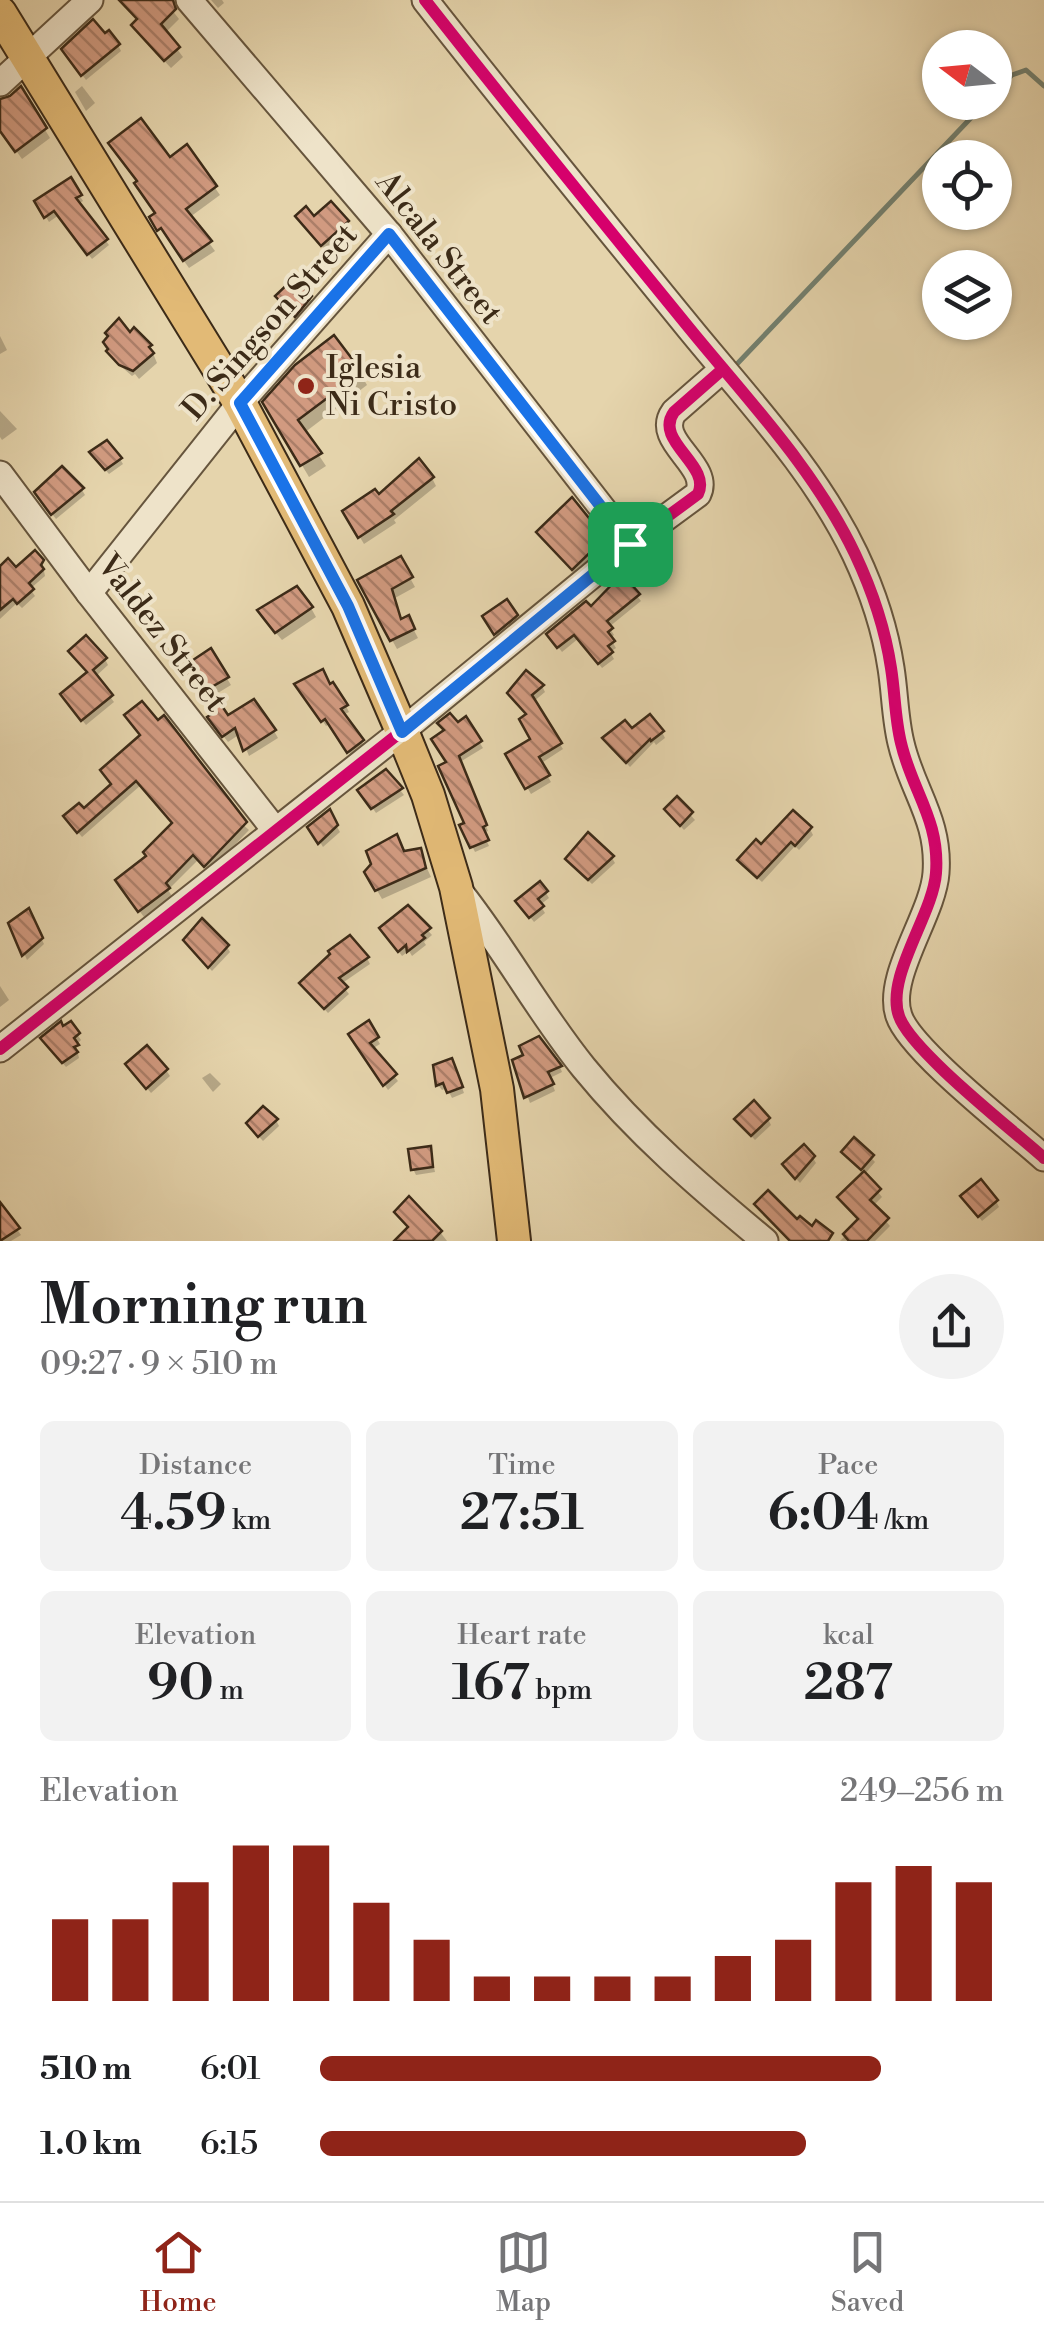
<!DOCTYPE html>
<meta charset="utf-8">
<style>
:root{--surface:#fff;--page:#f2f2f2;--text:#202124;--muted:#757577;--line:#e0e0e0;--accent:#8f2418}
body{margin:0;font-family:"Libre Bodoni",serif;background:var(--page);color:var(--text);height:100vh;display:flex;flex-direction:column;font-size:38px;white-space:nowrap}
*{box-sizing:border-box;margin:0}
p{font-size:32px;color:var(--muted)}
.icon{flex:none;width:55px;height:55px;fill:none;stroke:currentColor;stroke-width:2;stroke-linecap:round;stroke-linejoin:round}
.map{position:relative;height:1241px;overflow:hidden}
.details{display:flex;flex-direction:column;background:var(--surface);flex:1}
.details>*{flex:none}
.needle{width:65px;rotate:286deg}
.tools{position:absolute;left:922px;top:30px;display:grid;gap:20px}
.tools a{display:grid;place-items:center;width:90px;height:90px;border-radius:50%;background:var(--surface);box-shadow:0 2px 8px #0004;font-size:50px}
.pin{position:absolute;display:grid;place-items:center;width:85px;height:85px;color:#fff;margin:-42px;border-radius:20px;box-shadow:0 5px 15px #0006}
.round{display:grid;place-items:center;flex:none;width:105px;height:105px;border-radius:52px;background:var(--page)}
.headline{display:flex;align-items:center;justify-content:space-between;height:170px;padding:0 40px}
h1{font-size:55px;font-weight:600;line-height:75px}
.figures{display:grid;grid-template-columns:repeat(3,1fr);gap:15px;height:170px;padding:10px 40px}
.figures div{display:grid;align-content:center;border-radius:15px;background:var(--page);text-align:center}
.figures b{font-size:50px;font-weight:600}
.figures small{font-size:28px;font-weight:400}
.figures p{font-size:28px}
.chart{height:280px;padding:20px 40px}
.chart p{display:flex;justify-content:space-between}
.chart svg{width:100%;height:180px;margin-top:10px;stroke:var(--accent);stroke-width:6}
ul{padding:0 40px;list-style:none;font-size:32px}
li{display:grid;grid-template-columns:160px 120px 1fr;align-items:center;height:75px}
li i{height:25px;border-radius:12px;background:var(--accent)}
.tabs{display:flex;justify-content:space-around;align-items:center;height:140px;border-top:2px solid var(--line);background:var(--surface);font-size:28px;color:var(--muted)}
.tabs a{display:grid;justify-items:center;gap:5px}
.tabs .on{color:var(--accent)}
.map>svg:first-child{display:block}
.shadow{fill:#0003}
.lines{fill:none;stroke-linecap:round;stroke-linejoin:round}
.stream{stroke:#728070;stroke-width:5}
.building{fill:url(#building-back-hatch);stroke:#3c2b18;stroke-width:2.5}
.minor-casing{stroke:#66553d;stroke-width:29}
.major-casing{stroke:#3c2b18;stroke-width:36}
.minor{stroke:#eee3c9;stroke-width:25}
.major{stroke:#e2ba76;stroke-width:32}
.cycleway-casing{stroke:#eee3c9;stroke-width:19}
.cycleway{stroke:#d6006c;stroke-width:12}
.route-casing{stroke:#fff;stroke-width:20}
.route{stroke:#1a73e8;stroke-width:12}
.poi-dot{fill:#8f2418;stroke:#eee3c9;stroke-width:4}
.labels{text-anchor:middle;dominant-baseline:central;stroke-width:8;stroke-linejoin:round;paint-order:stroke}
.street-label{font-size:32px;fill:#3c2b18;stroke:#eee3c9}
.poi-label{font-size:32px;fill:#3c2b18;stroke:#eee3c9;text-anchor:start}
</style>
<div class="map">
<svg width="1044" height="1241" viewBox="0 0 1044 1241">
<defs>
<pattern id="building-back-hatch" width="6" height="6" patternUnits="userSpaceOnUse" patternTransform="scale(2.5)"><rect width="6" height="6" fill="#d19a80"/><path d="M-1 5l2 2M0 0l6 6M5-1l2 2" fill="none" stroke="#ab7e68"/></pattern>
</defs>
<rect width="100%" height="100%" fill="#e5d4ac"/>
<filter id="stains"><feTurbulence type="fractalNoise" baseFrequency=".002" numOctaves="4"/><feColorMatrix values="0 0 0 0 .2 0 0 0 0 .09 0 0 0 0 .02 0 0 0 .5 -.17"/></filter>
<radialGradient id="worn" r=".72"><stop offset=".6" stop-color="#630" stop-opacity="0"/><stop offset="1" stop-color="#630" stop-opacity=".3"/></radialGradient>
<g class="shadow">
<path d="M122,0h42l15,19 -14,14 18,24 -12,11 -32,-34v-13z"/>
<path d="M211,0h11l2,3 -6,5z"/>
<path d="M118,45l3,6 -35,29 -19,-25z"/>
<path d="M82,86l13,17 -9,8 -11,-19z"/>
<path d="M20,89l30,49 -28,21 -22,-31v-27h5z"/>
<path d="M187,148l33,47 -30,22 25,34 -26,17 -36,-50 5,-4 12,-54z"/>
<path d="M70,181l13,20 -5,3 31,41 -17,14 -33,-44 -10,7 -12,-20z"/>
<path d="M301,222l46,1 3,5 -25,22z"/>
<path d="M310,298l4,6 -15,16 -17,-18z"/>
<path d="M134,331l16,15 7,17 -18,16 -4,-5 -3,2 -17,-15 -6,-10z"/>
<path d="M0,336l7,14 -7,4z"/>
<path d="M360,373l7,12 -63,48 22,33 -17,11 -44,-74z"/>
<path d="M0,411l17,18 -15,11 -2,-3z"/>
<path d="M95,458l25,1 3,5 -14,10z"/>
<path d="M432,478l4,8 -42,34 2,3 -32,21 -19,-32z"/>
<path d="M82,490l3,5 -29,24 -16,-21z"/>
<path d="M539,532l64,8 5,9 -30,29z"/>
<path d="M400,560l15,27 -20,11 7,23 6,-2 10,19 -21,11 -37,-68z"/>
<path d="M42,561l3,15 -15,13 5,7 -13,12 -5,-5 -17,16v-48l16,-1z"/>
<path d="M622,577l19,24 -32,26 5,8 -4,3 6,10 -6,4 4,7 -12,9 -23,-30 -17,14 -9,-12 38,-31z"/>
<path d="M507,602l12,20 -20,17 -14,-22z"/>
<path d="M311,608l5,9 -34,23 -17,-20z"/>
<path d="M210,651l21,34 -18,11 14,22 47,13 4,7 -29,18 -9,-22 -12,8 -14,-18 1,-10 -26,-38z"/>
<path d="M74,657l31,2 3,6 -13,12 19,25 -28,23 -20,-25 23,-26z"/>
<path d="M298,685l31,2 17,19 3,6 -6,3 22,32 -13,10 -21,-34 -5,3z"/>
<path d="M542,686l3,6 -12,10 30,47 -23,15 11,18 -20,12 -23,-40 26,-17 -6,-22 -15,-16z"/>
<path d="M465,720l18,28 -23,14 28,69 -5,2 6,13 -14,6 -13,-26 5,-2 -18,-61 8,-38z"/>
<path d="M632,732h30l3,6 -9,7 -2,-3 -24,25 -22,-23z"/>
<path d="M142,736l107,94 -40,42 -11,-12 -30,30 4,6 -28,21 -23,-30 53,-62 -33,-40 -59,52 -12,-14 43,-38z"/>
<path d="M386,772l18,23 -28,18 -16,-23z"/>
<path d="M677,800l18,20 -11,10 -14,-15z"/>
<path d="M329,813l11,19 -17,15 -12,-20z"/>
<path d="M810,829l3,6 -14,15 -4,-4 -33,36 -18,-16 17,-19z"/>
<path d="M419,851l12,26 -49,22 -15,-26 37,-20z"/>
<path d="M612,858l3,5 -23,21 -20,-19z"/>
<path d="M546,893l3,5 -9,7 5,8 -11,9 -12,-15z"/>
<path d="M408,909l24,26 -8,7 2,3 -14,11 -3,-5 -7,5 -16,-22z"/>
<path d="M28,911l16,33 -17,16 -16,-36z"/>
<path d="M189,946l38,1 3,5 -18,19z"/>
<path d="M367,958l3,6 -29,20 8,10 -21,19 -22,-24z"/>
<path d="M0,986l9,14 -9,7z"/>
<path d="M368,1023l12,21 -8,5 26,32 -10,9 -37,-55z"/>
<path d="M70,1024l11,16 -5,5 3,13 -13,9 -20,-23z"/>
<path d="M515,1061l45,6 2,5 -12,6 5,13 -25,12z"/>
<path d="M454,1066l10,27 -12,5 -5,-10 -5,2 -4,-5z"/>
<path d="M132,1070h34l4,6 -19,17z"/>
<path d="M210,1073l11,11 -8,8 -11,-14z"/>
<path d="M768,1119l3,6 -16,15 -14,-15z"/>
<path d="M276,1120l3,6 -16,15 -11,-12z"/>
<path d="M854,1140l21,22 -11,13 18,22 -9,9 17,20 -15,15h-35l20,-20 -20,-24 25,-24 -21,-21z"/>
<path d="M430,1149l5,23 -19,3 -3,-6z"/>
<path d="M813,1158l3,5 -16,20 -12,-13z"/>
<path d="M996,1201l3,6 -17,14 -15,-19z"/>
<path d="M0,1206l21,29 -10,6h-11z"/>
<path d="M440,1232l7,9h-40z"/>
</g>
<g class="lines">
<g class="stream">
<path d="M995,92l17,-17 14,-5 18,16"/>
<path d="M737,364l249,-262"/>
</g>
</g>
<g class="building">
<path d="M119,0h54l3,9 -15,15 19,23 -16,14 -33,-36 6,-6z"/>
<path d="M93,19l12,14 4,-3 11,14 -39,32 -20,-27z"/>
<path d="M21,86l26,42 -32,24 -15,-21v-32l10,-3z"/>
<path d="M141,118l29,39 17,-13 30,42 -31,23 26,32 -29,20 -22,-33 -4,3 -8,-14 6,-4 -21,-30 3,-2 -29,-38z"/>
<path d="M71,177l11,18 -6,3 32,41 -21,16 -33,-44 -10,7 -10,-17z"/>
<path d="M331,201l18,20 -28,25 -26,-30 11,-10 8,10z"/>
<path d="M295,277l17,19 -17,21 -20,-21z"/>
<path d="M119,318l11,14 4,-5 18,18 -3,2 5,6 -21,18 -14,-6 -13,-14 2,-2 -5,-7 5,-6 -3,-3z"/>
<path d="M334,335l28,37 -64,48 24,33 -22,13 -38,-64 33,-37z"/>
<path d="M107,440l15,18 -17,12 -16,-18z"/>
<path d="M419,458l15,19 -43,34 3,3 -36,24 -16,-27 33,-22 4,5z"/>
<path d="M62,466l22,22 -33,27 -17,-23z"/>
<path d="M572,497l33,41 -33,32 -36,-38z"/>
<path d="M35,550l9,10 -3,5 3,4 -15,14 5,6 -17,15 -4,-5 -13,11v-44l8,-8 8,9z"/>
<path d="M401,556l12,21 -21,12 9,30 8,-4 6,14 -25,12 -33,-61z"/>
<path d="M622,574l18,20 -33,27 6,7 -5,4 7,9 -7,5 5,6 -15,12 -24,-29 -17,13 -11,-14 40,-33 5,5z"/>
<path d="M297,586l16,21 -38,26 -18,-23z"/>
<path d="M507,599l11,16 -24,20 -12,-19z"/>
<path d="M86,635l21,23 -14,12 20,25 -32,26 -21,-27 27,-22 -19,-21z"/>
<path d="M211,648l18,29 -19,11 18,27 26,-16 22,31 -33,21 -8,-23 -13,9 -15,-20 6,-4 -32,-45z"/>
<path d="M323,669l7,15 3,-2 15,23 -7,4 23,31 -17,13 -22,-34 -4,3 -27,-38z"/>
<path d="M526,670l18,15 -12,10 30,48 -23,14 11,18 -25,14 -20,-35 25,-15 -11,-20 7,-5 -19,-21z"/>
<path d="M142,701l16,19 6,-5 83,107 -43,45 -11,-12 -27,28 4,5 -32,24 -23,-32 31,-24 -3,-4 29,-29 -36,-42 -59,52 -14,-17 16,-13 5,5 27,-24 -11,-14 40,-35 -16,-20z"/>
<path d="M450,713l8,9 8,-6 16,25 -23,15 28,69 -4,2 6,13 -19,8 -11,-23 5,-2 -26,-57 8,-4 -15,-23 13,-9 -7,-7z"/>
<path d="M650,714l14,17 -13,10 -1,-2 -24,24 -24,-25 23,-18 7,8z"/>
<path d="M386,769l17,19 -32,21 -14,-19z"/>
<path d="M677,796l16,16 -13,14 -16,-17z"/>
<path d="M330,809l8,16 -20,19 -11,-17z"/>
<path d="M793,810l19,17 -17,19 -4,-4 -34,36 -20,-18 19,-21 5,5z"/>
<path d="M588,832l26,24 -26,24 -23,-21z"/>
<path d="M397,834l7,17 17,-3 5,20 -51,23 -11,-19 7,-8 -5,-13z"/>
<path d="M540,881l8,10 -10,8 6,7 -15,12 -14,-17z"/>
<path d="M408,905l23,23 -9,7 3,3 -18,14 -1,-7 -8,7 -19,-24z"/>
<path d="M29,908l14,30 -21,18 -14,-33z"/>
<path d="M202,918l27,27 -21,23 -25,-28z"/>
<path d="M350,935l19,22 -30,21 9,9 -24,22 -25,-26 31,-29 -2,-3z"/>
<path d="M369,1020l10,17 -9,6 27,31 -14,12 -35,-52z"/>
<path d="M61,1021l2,5 8,-5 9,12 -6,5 5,7 -5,2 4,5 -16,11 -22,-25z"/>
<path d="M539,1036l23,30 -14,6 6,12 -30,14 -12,-38 11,-5 -4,-9z"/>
<path d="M147,1045l21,24 -22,20 -21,-25z"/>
<path d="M452,1058l11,29 -16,6 -4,-10 -7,3 -3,-21z"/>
<path d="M754,1100l16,18 -19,18 -17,-17z"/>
<path d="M263,1106l15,13 -20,18 -12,-14z"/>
<path d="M854,1137l20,18 -13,15 -20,-18z"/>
<path d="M804,1144l11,12 -20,23 -13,-15z"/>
<path d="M431,1146l2,21 -22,3 -3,-21z"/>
<path d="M864,1171l17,18 -11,11 19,18 -22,23h-18l-6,-7 15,-15 -21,-22z"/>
<path d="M981,1179l17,21 -20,17 -18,-21z"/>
<path d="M768,1190l29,29 3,-3 12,10 4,-6 17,13 -5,8h-38l-36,-37z"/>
<path d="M409,1196l33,35 -10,10h-38l14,-14 -14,-15z"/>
<path d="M0,1202l20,26 -20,13z"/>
</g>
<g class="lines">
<defs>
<g id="minor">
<path d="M189,0l200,234 241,310"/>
<path d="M425,0c87,111 176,220 265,329 58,71 125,141 165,225 17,36 30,74 36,114 4,25 4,51 10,75 11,48 39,77 35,130 -3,42 -51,104 -37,143 11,34 114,114 145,142"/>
<path d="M0,83l90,-83"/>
<path d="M0,474l89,119 186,237"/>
<path d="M89,593l151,-190 149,-169"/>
<path d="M456,887c47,58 81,123 128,181 53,65 116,119 181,173"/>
<path d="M0,1049l402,-318 228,-187 68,-50c14,-29 -45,-53 -24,-82l49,-43"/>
</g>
<path id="major" d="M0,13l240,390 108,203 54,125 26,64 28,92 41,202 17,152"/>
</defs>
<use href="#minor" class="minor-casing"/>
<use href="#major" class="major-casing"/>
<use href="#minor" class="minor"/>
<use href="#major" class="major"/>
<defs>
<g id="cycleway">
<path d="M425,0c87,111 176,220 265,329 58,71 125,141 165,225 17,36 30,74 36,114 4,25 4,51 10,75 11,48 39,77 35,130 -3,42 -51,104 -37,143 11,34 114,114 145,142"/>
<path d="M0,1049l402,-318 228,-187 68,-50c14,-29 -45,-53 -24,-82l49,-43"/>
</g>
</defs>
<use href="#cycleway" class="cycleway-casing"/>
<use href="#cycleway" class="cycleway"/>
</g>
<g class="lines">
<defs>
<path id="route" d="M389,234l241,310 -228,188 -54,-126 -108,-203z"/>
</defs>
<use href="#route" class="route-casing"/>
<use href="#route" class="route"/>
</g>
<circle class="poi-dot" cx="306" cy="386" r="10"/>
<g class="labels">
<g class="street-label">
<text transform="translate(439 248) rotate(52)">Alcala Street</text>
<text transform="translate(270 322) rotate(-49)">D. Singson Street</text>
<text transform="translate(162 633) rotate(52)">Valdez Street</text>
</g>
<g class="poi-label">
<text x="326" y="368">Iglesia<tspan x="326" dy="37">Ni Cristo</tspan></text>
</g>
</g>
<rect width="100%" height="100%" filter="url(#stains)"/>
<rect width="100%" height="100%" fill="url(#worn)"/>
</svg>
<div class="tools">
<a><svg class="needle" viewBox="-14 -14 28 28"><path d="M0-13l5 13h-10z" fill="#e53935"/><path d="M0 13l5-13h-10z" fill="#757577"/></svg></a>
<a><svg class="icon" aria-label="locate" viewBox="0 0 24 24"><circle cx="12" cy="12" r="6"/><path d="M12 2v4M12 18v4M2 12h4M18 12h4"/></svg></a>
<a><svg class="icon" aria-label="layers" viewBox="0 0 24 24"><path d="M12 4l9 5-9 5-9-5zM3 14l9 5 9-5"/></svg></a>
</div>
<div class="pin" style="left:630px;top:544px;background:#1e9e55"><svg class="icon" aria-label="arrive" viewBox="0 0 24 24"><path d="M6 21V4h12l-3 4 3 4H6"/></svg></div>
</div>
<section class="details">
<div class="headline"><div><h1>Morning run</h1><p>09:27 · 9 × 510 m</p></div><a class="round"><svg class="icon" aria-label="share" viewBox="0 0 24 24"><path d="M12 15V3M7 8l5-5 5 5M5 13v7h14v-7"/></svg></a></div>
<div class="figures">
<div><p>Distance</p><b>4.59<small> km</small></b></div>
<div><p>Time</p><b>27:51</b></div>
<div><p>Pace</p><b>6:04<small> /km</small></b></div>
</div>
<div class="figures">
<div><p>Elevation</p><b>90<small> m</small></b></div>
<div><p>Heart rate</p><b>167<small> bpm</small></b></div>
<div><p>kcal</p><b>287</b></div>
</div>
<div class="chart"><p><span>Elevation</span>249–256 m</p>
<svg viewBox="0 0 160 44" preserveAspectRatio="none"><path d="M5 44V24M15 44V24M25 44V15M35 44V6M45 44V6M55 44V20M65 44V29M75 44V38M85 44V38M95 44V38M105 44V38M115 44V33M125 44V29M135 44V15M145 44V11M155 44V15"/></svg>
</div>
<ul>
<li><b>510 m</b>6:01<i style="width:82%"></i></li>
<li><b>1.0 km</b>6:15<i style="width:71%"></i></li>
</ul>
</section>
<nav class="tabs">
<a class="on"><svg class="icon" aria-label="home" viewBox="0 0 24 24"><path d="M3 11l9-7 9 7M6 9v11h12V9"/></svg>Home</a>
<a><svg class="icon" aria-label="map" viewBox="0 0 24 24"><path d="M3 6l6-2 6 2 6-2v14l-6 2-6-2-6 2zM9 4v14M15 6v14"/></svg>Map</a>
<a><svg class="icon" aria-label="saved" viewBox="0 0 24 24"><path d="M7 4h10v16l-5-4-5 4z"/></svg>Saved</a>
</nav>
